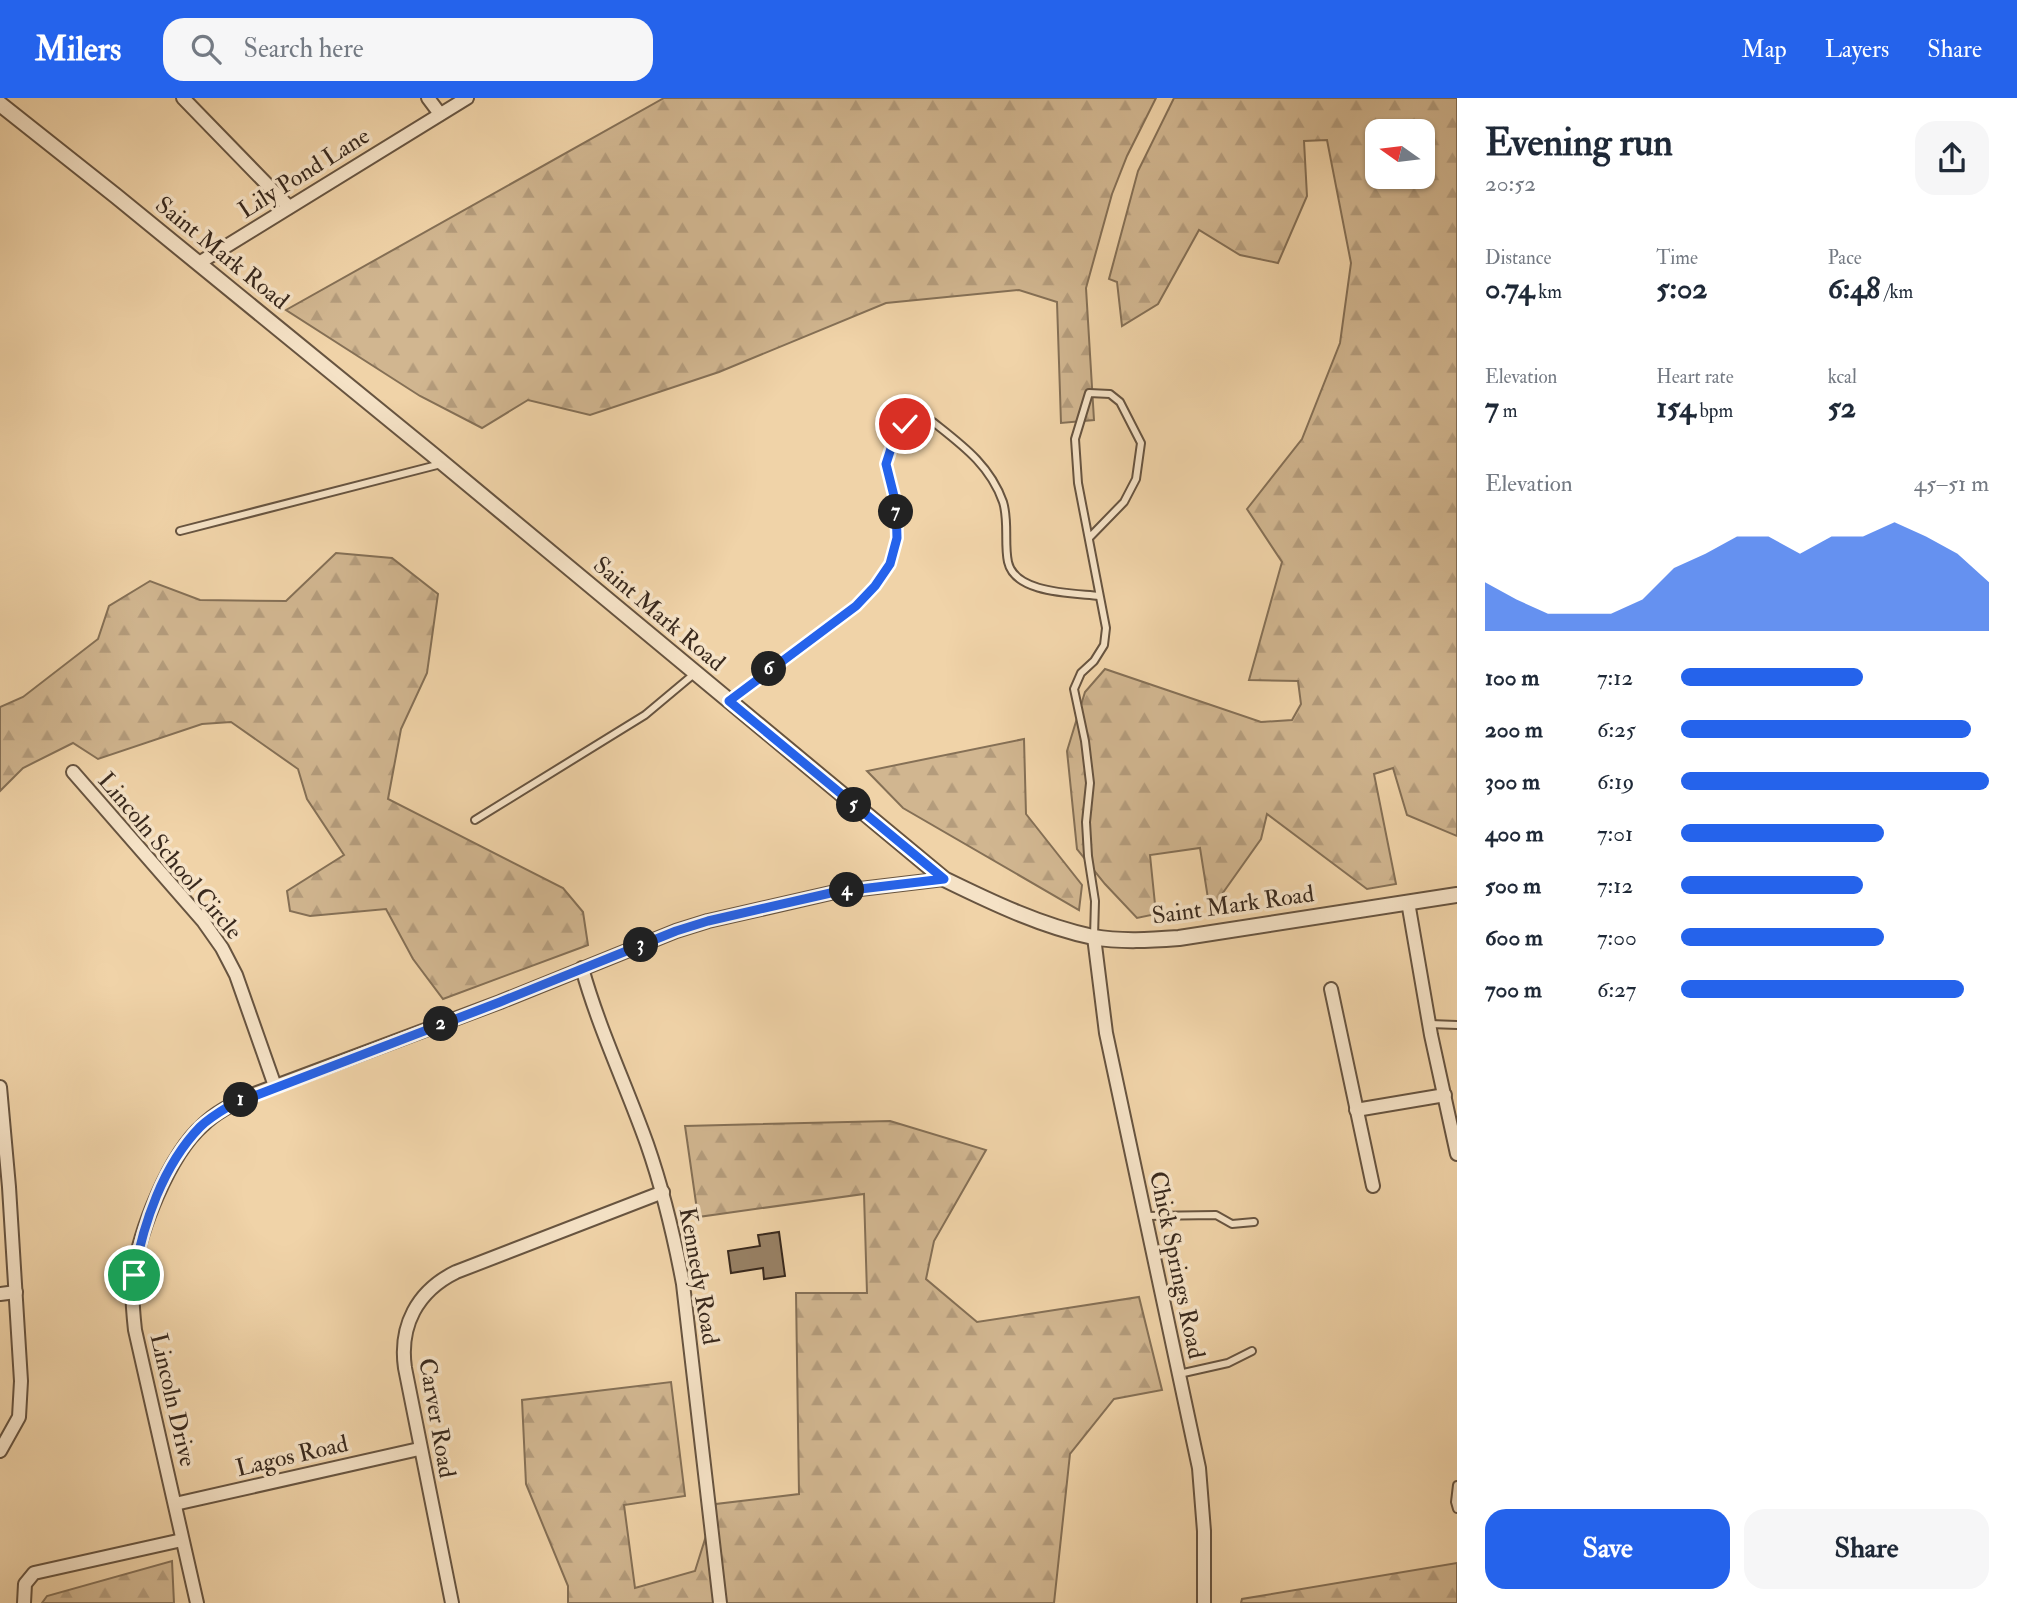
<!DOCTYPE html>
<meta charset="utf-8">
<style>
:root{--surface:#fff;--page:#f6f6f7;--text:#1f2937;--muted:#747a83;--accent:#2563eb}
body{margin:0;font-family:"IM FELL Double Pica",serif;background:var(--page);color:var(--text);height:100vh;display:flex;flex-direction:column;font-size:26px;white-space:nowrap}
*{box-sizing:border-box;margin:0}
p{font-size:23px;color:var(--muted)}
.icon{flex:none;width:38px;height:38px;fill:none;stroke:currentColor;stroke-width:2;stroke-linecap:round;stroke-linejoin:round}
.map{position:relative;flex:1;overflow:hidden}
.drawer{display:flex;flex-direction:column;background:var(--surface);width:560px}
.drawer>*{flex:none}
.needle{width:46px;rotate:284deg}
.fabs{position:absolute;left:1365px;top:21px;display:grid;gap:14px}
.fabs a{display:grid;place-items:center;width:70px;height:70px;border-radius:14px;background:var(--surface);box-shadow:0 2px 5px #0004;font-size:35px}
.pin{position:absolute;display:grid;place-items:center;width:60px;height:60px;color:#fff;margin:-30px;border:4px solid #fff;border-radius:50%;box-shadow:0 2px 7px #0007}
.km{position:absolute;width:35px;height:35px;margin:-18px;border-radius:50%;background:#222;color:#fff;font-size:19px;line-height:35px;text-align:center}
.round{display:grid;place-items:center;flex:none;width:74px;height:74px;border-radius:21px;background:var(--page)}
.headline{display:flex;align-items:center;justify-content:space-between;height:119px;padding:0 28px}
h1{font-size:38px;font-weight:700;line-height:52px}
.figures{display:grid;grid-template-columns:repeat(3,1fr);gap:10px;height:119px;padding:7px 28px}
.figures div{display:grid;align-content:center}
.figures b{font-size:30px;font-weight:700}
.figures small{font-size:19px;font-weight:400}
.figures p{font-size:19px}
.chart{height:196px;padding:14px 28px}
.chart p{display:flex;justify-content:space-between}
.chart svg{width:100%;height:126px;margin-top:7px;fill:var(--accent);opacity:.7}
.action{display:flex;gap:14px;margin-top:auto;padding:14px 28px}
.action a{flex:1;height:80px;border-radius:21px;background:var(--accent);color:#fff;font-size:28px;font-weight:700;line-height:80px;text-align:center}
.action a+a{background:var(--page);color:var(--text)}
ul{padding:0 28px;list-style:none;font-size:23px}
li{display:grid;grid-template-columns:112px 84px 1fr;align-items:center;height:52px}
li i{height:18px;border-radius:9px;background:var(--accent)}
header{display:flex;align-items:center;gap:42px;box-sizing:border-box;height:98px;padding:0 35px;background:var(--accent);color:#fff}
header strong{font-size:33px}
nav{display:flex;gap:38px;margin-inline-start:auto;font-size:24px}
.search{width:490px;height:63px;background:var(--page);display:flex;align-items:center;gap:18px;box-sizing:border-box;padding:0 24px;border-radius:21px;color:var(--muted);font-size:26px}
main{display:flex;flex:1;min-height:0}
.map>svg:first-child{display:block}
.forest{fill:url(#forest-firs);stroke:#857056;stroke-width:2;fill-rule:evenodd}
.building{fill:#988165;stroke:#39291d;stroke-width:2}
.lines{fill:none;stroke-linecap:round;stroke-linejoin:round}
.service-casing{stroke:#675440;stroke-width:10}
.minor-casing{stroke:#675440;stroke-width:16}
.tertiary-casing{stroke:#675440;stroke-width:18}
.service{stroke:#f5e2c6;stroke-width:6}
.minor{stroke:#f5e2c6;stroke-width:12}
.tertiary{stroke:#f5e2c6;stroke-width:14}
.route-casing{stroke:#fff;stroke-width:14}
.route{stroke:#2563eb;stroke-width:9}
.labels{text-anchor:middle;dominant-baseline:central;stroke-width:7;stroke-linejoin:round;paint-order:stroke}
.street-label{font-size:24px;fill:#39291d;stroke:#f5e2c6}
</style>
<header>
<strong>Milers</strong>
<div class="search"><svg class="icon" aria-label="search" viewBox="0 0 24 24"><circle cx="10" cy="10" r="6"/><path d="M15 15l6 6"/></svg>Search here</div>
<nav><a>Map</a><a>Layers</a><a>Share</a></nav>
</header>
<main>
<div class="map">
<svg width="1457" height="1505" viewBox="0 0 1457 1505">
<defs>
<pattern id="forest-firs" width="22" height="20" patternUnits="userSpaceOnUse" patternTransform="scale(1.75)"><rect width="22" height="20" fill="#d1b690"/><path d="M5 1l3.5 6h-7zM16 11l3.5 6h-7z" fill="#b49c7c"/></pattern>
</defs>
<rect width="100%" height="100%" fill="#f0d3a8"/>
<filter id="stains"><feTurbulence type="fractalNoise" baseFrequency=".00286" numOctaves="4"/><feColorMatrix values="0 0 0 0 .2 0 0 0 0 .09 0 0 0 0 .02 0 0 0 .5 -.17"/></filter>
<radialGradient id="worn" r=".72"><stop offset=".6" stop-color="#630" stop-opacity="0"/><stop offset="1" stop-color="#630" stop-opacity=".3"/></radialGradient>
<g class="forest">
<path d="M664,0h492l-29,58 -15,38 -26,94 8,132 -33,3 -4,-121 -38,-12 -133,13 -167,69 -129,43 -62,-15 -46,28 -62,-32 -134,-86z"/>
<path d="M1174,0h283v738l-50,-21 -14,-47 -19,6 22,110 -29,5 -100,-75 -6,25 -51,72 -10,-63 -50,7 6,59 -19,4 -32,-34 -28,-35 -10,-98 18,-59 20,-23 156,53 31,-2 9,-16 -3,-23 -49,-1 33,-118 -35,-53 55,-70 38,-96 11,-80 -24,-123 -23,1 3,55 -29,67 -38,-8 -41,-25 -41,74 -36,22 -5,-44 -8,-3 29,-108zM1377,33h46v46h-46z"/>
<path d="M336,455l56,5 46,36 -11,79 -26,56 -13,70 175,89 20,24 5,33 -145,54 -30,-40 -27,-50 -76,7 -20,-5 -3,-20 57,-36 -37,-56 -9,-30 -67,-47 -29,2 -104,35 -25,-16 -50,25 -23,23v-84l23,-10 75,-58 11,-33 41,-25 50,19 86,1z"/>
<path d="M1024,641l2,75 56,71 -3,25 -176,-102 -36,-37z"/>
<path d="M890,1023l96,29 -52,91 -8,38 51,43 162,-25 23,93 -48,9 -44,55 -16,149h-486v-17l-42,-102 -4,-84 149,-18 14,114 -61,9 11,83 60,-17 21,-67 83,-10 -3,-201h71l-3,-99 -166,23 -13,-91z"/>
<path d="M172,1463l2,42h-132l5,-7z"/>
<path d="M1457,1465v40h-216l1,-4z"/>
</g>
<path class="building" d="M779,1134l6,44 -21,3 -1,-11 -32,5 -3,-22 32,-5 -2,-11z"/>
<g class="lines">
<defs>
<g id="service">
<path d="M180,433l261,-67"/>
<path d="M1089,440l35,-36 12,-23 5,-36 -21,-41 -10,-8 -21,-1 -14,46 3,44 28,145 -2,17 -10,16 -13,12 -7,16 11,52 5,42 -4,39 2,34 7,45 -1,36"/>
<path d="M730,601l126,-93 19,-20 15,-22 7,-26 -1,-34 -10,-40 8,-25 11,-16 28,-1c29,23 57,43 70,80 6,19 1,41 5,60 7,32 66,31 91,34"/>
<path d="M475,722l170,-105 49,-41"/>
<path d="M1430,926l27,1"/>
<path d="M1145,1118l71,-1 16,9 22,-2"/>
<path d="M1179,1276l49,-11 24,-12"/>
<path d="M1457,1387l-2,17 2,7"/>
</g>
<g id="minor">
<path d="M183,0l106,109"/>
<path d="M428,0l12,16"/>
<path d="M199,165l268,-165"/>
<path d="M73,674l130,149 19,27 14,27 39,111"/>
<path d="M1408,804l23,133 26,119"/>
<path d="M1094,839l12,96 93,435 5,63v72"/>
<path d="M582,870c17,61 44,117 65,176 16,46 27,92 36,140l37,319"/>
<path d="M1331,891l42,197"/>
<path d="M0,989l9,100 12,194 -2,36 -19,34"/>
<path d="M1356,1012l89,-15"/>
<path d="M0,1196l16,-2"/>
<path d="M175,1406l244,-55"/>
<path d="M24,1505l1,-19 9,-11 148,-33"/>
<path d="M197,1505l-62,-273c-2,-18 -4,-36 -2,-54 6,-45 36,-121 70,-151 13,-13 30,-21 46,-29l251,-94 176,-71 32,-10 127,-29 109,-13"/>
<path d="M452,1505l-47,-235c-6,-42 12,-77 51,-96l207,-80"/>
</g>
<path id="tertiary" d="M0,6l116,92 316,258 512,425c47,23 97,47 149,58 28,5 58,3 86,1l278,-43"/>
</defs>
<use href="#service" class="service-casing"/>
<use href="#minor" class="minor-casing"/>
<use href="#tertiary" class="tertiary-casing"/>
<use href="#service" class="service"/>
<use href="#minor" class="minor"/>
<use href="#tertiary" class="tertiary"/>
</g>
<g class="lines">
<defs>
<path id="route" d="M134,1177c9,-51 29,-110 66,-148 9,-9 21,-16 31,-22l269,-103 176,-71 32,-10 127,-29 109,-13 -215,-178 127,-95 19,-20 15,-22 7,-26 -1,-34 -10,-40 8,-25 11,-15"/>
</defs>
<use href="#route" class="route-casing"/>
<use href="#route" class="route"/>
</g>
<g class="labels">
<g class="street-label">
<text transform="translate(304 75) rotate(-32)">Lily Pond Lane</text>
<text transform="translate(222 155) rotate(39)">Saint Mark Road</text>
<text transform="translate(659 516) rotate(40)">Saint Mark Road</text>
<text transform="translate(170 758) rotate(50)">Lincoln School Circle</text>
<text transform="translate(1233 807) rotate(-8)">Saint Mark Road</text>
<text transform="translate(1177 1167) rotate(78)">Chick Springs Road</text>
<text transform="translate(699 1178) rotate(80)">Kennedy Road</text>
<text transform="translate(173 1302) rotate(77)">Lincoln Drive</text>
<text transform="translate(437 1320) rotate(80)">Carver Road</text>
<text transform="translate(292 1358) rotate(-13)">Lagos Road</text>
</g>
</g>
<rect width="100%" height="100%" filter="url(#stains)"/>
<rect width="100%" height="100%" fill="url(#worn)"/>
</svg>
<div class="fabs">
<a><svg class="needle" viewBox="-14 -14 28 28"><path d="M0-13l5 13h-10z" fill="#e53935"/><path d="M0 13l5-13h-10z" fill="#747a83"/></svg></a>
</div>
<div class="pin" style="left:134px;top:1177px;background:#1e9e55"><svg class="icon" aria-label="arrive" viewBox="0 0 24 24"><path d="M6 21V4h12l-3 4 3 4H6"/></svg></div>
<div class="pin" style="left:905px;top:326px;background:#d93025"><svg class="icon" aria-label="check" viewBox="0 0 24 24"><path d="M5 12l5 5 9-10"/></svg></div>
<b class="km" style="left:241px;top:1002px">1</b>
<b class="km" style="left:441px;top:926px">2</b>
<b class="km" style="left:641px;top:847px">3</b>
<b class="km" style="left:847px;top:792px">4</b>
<b class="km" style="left:854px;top:707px">5</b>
<b class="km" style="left:769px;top:571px">6</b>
<b class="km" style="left:896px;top:414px">7</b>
</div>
<section class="drawer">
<div class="headline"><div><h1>Evening run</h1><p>20:52</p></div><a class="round"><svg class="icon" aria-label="share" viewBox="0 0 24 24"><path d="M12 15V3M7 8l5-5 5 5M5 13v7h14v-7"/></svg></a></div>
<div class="figures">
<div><p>Distance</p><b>0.74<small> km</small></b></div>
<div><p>Time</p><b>5:02</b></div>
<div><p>Pace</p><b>6:48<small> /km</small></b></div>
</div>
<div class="figures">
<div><p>Elevation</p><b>7<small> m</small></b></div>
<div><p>Heart rate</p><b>154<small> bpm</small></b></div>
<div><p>kcal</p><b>52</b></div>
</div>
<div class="chart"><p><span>Elevation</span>45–51 m</p>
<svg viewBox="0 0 160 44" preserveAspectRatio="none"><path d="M0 44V27L10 33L20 38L30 38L40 38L50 33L60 22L70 17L80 11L90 11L100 17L110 11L120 11L130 6L140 11L150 17L160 27V44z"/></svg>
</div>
<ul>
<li><b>100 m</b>7:12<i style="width:59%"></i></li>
<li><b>200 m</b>6:25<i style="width:94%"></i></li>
<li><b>300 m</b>6:19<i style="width:100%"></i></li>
<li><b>400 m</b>7:01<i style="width:66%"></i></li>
<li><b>500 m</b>7:12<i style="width:59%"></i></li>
<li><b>600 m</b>7:00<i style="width:66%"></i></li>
<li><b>700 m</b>6:27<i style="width:92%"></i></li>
</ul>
<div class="action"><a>Save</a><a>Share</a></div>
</section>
</main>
